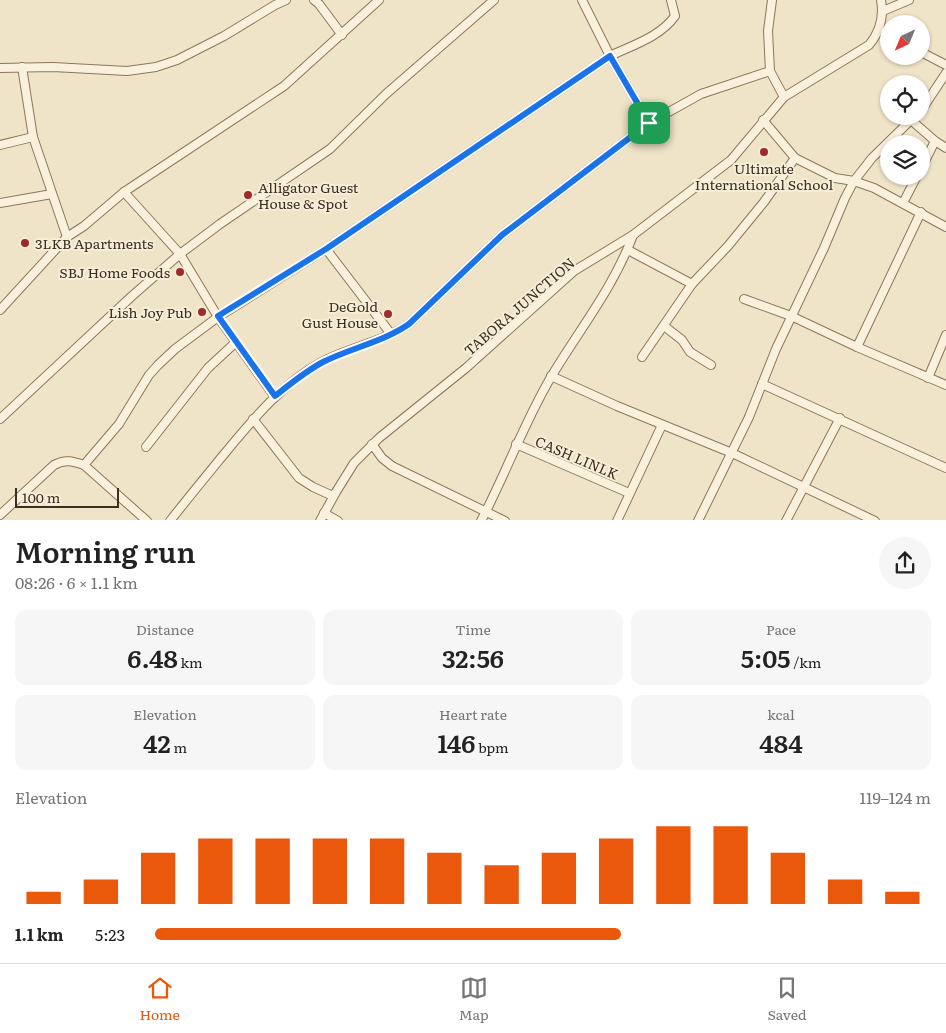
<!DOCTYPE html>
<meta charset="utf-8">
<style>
:root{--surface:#fff;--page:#f6f6f6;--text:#222;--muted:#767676;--line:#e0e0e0;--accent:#ea580c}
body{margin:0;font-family:Literata,serif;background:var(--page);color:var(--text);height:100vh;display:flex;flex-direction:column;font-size:19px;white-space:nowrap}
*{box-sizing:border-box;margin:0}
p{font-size:16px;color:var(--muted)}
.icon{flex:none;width:28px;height:28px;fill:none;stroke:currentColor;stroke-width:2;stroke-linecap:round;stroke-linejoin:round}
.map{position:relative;height:520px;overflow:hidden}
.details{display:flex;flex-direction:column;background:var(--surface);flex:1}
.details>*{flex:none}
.needle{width:32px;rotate:224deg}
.fabs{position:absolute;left:880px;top:15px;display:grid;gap:10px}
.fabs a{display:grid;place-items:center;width:50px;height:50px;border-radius:50%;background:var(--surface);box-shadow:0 1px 4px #0004;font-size:25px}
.scale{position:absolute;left:15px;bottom:12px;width:104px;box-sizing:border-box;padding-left:5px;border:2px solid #3d2e20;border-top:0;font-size:14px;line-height:18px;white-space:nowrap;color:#3d2e20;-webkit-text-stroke:4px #f7eed8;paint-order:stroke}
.pin{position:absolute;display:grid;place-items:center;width:42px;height:42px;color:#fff;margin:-21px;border-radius:10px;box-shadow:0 2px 8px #0006}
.round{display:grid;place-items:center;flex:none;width:52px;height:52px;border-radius:26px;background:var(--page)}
.summary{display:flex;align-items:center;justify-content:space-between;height:85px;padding:0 15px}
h1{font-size:28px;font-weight:600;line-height:38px}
.figures{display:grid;grid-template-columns:repeat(3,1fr);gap:8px;height:85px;padding:5px 15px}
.figures div{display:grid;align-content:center;border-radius:12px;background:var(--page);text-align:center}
.figures b{font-size:25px;font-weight:600}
.figures small{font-size:14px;font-weight:400}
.figures p{font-size:14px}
.chart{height:140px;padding:10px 15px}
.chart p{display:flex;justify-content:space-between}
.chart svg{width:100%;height:90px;margin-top:5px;stroke:var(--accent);stroke-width:6}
ul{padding:0 15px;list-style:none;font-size:16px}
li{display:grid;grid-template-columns:80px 60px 1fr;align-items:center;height:38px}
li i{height:12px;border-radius:6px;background:var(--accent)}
.dock{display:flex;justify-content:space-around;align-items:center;height:70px;border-top:1px solid var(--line);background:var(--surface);font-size:14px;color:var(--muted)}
.dock a{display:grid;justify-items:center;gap:2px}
.dock .active{color:var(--accent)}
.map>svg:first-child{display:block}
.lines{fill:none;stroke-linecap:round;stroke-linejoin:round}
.minor-casing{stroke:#8d765c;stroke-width:10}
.minor{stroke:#faf1dc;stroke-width:8}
.route-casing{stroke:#fff;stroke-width:10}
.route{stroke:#1a73e8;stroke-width:6}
.poi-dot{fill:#9e2a2b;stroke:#f7eed8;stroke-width:2}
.labels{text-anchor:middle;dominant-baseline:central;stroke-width:4;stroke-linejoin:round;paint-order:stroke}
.poi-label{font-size:14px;fill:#3d2e20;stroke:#f7eed8;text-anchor:end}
.street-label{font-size:14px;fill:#3d2e20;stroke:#f7eed8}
</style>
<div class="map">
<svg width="946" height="521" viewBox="0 0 946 521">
<rect width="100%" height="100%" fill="#f0e4c8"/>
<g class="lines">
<defs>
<g id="minor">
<path d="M314,0l5,4 23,31"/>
<path d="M582,0l28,56 39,67 52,-29 69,-23"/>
<path d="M772,0l-4,31 2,40 14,26"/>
<path d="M883,11l26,-11"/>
<path d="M921,52l25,13"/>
<path d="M22,67l11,70 34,100"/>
<path d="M0,68l53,-1 74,4 29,-4 21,-7 47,-24 51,-31 11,-5"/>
<path d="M921,111l25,-38"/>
<path d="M763,120l32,38 40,20 19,3 20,7 72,39"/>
<path d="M911,120l24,21 11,7"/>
<path d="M0,145l33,-8"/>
<path d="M921,169l14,-28"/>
<path d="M124,192l56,62 38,63 108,-68 284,-193c23,-11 50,-19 65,-40l-4,-16"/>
<path d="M0,203l52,-9"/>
<path d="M903,203l14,-27"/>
<path d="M326,249l65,85"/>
<path d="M628,250l64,34"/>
<path d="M744,299l47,17 66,31 89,38"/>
<path d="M0,310l67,-73 17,-11 40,-34 160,-106 95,-86"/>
<path d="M664,326l18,14 8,12 21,13"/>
<path d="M857,347l64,-135"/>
<path d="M642,357l50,-73 36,-38 36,-44 31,-44"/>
<path d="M551,376l66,30 115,47 143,68"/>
<path d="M928,378l18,-43"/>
<path d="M762,384l184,84"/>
<path d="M0,419l132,-123 48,-42 40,-30 110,-75 56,-55 108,-94"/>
<path d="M253,419l46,59 14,9 20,9"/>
<path d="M372,444l10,14 10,8 113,55"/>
<path d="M516,444l113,49"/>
<path d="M146,447l62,-79 27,-25"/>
<path d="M84,465l35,-41 30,-49 9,-10 17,-16 43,-32 57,80"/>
<path d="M324,513l14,8"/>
<path d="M0,515l54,-50c11,-6 18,-4 30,0l63,56"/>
<path d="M170,521c18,-23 37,-46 55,-68 29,-35 57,-69 97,-91 28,-15 61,-20 87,-38l93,-89 147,-112"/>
<path d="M320,521l16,-29 18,-29 25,-25 87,-70 108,-97 59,-36 98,-75 53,-63 85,-52c11,-13 15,-28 12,-45"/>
<path d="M481,521c25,-48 43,-98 70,-144 28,-47 63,-90 82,-142"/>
<path d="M617,521l45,-96"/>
<path d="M698,521l51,-104 27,-68 48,-101 21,-50 9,-17 18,-23 43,-42"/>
<path d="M786,521l54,-103"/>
</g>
</defs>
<use href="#minor" class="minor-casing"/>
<use href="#minor" class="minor"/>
</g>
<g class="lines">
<defs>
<path id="route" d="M610,56l39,67 -147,112 -93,89c-26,18 -58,24 -86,38 -17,9 -33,22 -48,34l-57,-80 108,-67z"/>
</defs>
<use href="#route" class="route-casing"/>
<use href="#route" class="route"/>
</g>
<g class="poi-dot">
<circle cx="764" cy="152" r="5"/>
<circle cx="248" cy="195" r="5"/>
<circle cx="25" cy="243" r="5"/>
<circle cx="180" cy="272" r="5"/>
<circle cx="202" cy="312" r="5"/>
<circle cx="388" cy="314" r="5"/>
</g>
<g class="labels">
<g class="poi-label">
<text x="764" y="168" text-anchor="middle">Ultimate<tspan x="764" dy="16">International School</tspan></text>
<text x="258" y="187" text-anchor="start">Alligator Guest<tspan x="258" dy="16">House &amp; Spot</tspan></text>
<text x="35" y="243" text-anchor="start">3LKB Apartments</text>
<text x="170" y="272">SBJ Home Foods</text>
<text x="378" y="306">DeGold<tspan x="378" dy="16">Gust House</tspan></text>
<text x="192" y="312">Lish Joy Pub</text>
</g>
<g class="street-label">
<text transform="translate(519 306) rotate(-41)">TABORA JUNCTION</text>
<text transform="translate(577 457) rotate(23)">CASH LINLK</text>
</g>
</g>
</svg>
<div class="fabs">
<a><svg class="needle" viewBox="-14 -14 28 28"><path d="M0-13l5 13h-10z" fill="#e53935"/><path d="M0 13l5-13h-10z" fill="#767676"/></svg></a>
<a><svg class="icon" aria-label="locate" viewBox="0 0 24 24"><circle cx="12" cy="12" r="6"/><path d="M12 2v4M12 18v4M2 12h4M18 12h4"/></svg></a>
<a><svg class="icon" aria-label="layers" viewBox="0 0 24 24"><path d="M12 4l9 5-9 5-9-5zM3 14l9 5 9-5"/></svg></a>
</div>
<div class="scale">100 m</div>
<div class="pin" style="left:649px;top:123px;background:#1e9e55"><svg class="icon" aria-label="arrive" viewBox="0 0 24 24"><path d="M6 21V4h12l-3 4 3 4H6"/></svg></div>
</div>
<section class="details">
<div class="summary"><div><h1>Morning run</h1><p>08:26 · 6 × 1.1 km</p></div><a class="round"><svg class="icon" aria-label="share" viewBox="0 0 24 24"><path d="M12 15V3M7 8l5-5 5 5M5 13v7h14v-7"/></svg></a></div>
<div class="figures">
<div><p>Distance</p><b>6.48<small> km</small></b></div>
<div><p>Time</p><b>32:56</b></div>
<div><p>Pace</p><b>5:05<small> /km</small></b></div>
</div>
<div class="figures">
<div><p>Elevation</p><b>42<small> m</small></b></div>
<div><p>Heart rate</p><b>146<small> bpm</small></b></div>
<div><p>kcal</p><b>484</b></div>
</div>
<div class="chart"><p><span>Elevation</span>119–124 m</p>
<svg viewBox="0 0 160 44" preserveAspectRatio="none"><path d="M5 44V38M15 44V32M25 44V19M35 44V12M45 44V12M55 44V12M65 44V12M75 44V19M85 44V25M95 44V19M105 44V12M115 44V6M125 44V6M135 44V19M145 44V32M155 44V38"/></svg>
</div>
<ul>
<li><b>1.1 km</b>5:23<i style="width:60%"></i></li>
</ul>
</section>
<nav class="dock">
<a class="active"><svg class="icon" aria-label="home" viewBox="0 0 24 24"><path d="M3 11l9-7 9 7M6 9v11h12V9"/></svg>Home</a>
<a><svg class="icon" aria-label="map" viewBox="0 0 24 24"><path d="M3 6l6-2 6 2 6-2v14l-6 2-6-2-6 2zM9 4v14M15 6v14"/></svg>Map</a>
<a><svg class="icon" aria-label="saved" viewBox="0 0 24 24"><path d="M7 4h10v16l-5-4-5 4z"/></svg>Saved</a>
</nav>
